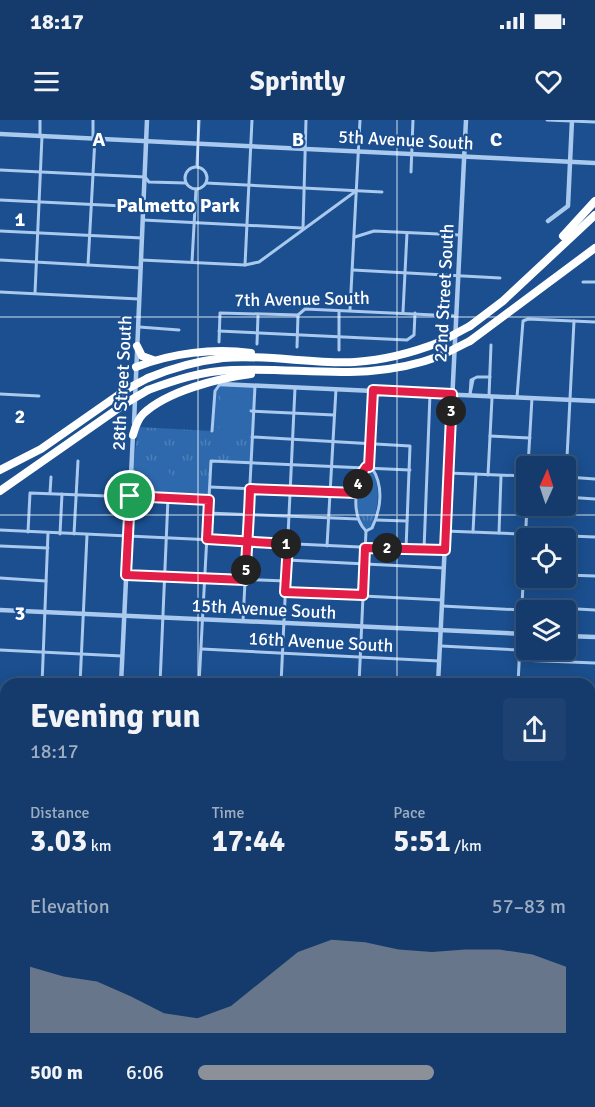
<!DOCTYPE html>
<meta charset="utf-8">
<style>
:root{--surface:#143b6b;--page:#1d4271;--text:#f1f3f6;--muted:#9dadc1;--line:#33557e;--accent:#8c9099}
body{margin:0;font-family:Signika,sans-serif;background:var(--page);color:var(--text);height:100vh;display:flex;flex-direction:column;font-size:22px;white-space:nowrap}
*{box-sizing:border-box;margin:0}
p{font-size:20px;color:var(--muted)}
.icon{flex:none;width:33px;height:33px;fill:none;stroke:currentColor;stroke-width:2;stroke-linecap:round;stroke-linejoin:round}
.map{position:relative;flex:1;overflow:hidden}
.details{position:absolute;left:0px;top:558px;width:596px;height:429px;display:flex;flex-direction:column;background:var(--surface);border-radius:18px 18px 0 0;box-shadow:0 3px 15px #0003,0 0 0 2px var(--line)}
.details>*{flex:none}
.needle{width:39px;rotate:3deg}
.buttons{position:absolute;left:516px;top:336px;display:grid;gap:12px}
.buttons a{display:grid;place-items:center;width:60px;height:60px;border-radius:6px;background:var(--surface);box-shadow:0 3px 15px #0003,0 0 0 2px var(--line);font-size:30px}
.pin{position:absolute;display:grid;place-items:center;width:51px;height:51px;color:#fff;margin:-26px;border:3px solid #fff;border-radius:50%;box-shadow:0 2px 6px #0007}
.km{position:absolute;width:30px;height:30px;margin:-15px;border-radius:50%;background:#222;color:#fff;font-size:16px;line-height:30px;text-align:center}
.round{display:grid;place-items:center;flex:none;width:63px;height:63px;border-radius:6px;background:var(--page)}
.head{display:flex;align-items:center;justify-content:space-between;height:102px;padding:0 30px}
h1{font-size:33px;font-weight:700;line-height:45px}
.stats{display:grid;grid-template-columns:repeat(3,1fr);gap:9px;height:102px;padding:6px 30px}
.stats div{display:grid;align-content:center}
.stats b{font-size:30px;font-weight:700}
.stats small{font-size:16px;font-weight:400}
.stats p{font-size:16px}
.chart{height:168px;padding:12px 30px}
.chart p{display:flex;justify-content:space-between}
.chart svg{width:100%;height:108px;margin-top:6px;fill:var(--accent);opacity:.7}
ul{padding:0 30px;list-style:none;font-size:20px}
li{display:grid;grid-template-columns:96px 72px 1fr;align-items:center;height:45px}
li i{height:15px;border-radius:8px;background:var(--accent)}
.status{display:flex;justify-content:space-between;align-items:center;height:42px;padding:0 30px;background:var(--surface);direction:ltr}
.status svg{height:16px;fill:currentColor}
header{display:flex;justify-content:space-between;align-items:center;height:78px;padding:0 30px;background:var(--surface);font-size:27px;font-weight:700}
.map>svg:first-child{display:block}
.forest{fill:url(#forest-firs)}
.park{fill:url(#park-tufts)}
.garden{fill:#2e69ad}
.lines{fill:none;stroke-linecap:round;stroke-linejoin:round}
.minor{stroke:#a9c9ee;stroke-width:3}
.tertiary{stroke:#a9c9ee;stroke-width:4.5}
.secondary{stroke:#d6e6fa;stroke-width:5}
.motorway{stroke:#fff;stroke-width:8}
.motorway-bridge{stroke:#fff;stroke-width:8}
.route-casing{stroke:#fff;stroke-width:12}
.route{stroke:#e11d48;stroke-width:8}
.grid{fill:none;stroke:#fff;stroke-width:1.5;stroke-opacity:0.55}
.labels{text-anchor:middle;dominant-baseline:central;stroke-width:4.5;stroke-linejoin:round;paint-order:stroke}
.street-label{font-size:18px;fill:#fff;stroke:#1b4f8f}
.neighbourhood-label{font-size:20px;font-weight:bold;fill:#fff;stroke:#1b4f8f}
.grid-label{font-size:20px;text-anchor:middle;font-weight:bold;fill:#fff;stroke:#1b4f8f;stroke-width:4.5;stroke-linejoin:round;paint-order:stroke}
</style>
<div class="status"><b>18:17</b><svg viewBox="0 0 49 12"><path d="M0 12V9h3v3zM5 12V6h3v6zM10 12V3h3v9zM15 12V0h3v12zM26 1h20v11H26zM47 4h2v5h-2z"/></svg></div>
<header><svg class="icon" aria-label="menu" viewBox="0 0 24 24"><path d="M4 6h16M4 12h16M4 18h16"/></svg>Sprintly<svg class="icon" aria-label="heart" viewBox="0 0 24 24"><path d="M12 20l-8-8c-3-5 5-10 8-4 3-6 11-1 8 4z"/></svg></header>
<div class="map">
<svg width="595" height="987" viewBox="0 0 595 987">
<defs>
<pattern id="forest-firs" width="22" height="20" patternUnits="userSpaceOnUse" patternTransform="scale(1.5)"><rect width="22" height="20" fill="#2e69ad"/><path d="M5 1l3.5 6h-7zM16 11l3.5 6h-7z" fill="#4d80b9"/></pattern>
<pattern id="park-tufts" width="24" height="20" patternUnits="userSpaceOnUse" patternTransform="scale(1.5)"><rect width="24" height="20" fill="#2e69ad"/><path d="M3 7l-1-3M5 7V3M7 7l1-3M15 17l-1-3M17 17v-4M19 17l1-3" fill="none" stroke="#4d80b9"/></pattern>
</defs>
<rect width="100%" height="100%" fill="#1b4f8f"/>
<path class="forest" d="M109,981h97v6h-98z"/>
<g class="park">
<path d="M255,264l-4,79 -40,-2 -2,39 -79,-4 8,-69 74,4 3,-40 2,-5z"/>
<path d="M369,349l4,1c8,19 5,41 -3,59l-3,1c-15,-13 -10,-45 -1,-60z"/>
</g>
<g class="garden">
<path d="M224,267h27l-2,48 -30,-2 2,-45z"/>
<path d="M149,343c16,0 25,11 25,27l-26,-2z"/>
<path d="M199,346l1,26 -23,-1c-2,-14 9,-23 22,-25z"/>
</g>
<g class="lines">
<g class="minor">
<path d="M547,0l48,2"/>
<path d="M40,16v-16"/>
<path d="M93,18v-18"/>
<path d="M197,46l2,-46"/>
<circle cx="196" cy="58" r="11"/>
<path d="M0,50l145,7 4,5 37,1"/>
<path d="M411,52l2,-52"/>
<path d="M206,63l176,9"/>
<path d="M0,80l144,7"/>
<path d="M143,100l159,8"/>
<path d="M303,109l3,-109"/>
<path d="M0,111l142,7"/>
<path d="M355,117l19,-6 86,4"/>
<path d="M0,140l141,8"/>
<path d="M141,140l104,5 14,-3 97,-71"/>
<path d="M192,142l4,-73"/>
<path d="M88,145l7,-127"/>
<path d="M245,145l7,-145"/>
<path d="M353,150l147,8"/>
<path d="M583,162h12"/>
<path d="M0,172l139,7"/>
<path d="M35,173l7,-157"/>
<path d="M350,190l10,-190"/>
<path d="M403,192l4,-79"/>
<path d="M139,207l40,3"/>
<path d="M219,211l188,9 7,-5 1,-22"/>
<path d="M219,222l1,-29 78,2 7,-6 151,7"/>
<path d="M257,224l1,-29"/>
<path d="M297,227l1,-32"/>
<path d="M339,230v-39"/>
<path d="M0,274l39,2"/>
<path d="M470,274l3,-14"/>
<path d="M470,275l1,-15 6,-3h13"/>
<path d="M517,277l6,-76 5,-2 67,3"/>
<path d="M251,291l83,4"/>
<path d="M212,311l3,-40 5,-7"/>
<path d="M490,316l40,2"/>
<path d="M252,317l158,9 -4,103"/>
<path d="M528,346l4,-68"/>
<path d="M369,347l4,-75"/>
<path d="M448,353l78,3"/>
<path d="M488,355l4,-77 -3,-2 2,-51"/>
<path d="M566,357l8,-156"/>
<path d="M567,357l28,2"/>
<path d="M210,367l147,6"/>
<path d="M50,373l1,-16"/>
<path d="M566,377l29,2"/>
<path d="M208,393l150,6"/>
<path d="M376,400l31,1"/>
<path d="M0,410l445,21"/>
<path d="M366,411l6,-3c9,-19 12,-42 0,-60"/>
<path d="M445,411l150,6"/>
<path d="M28,412l2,-39 179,7"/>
<path d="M473,412l3,-58"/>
<path d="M499,413l2,-57"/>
<path d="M60,414l2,-40"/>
<path d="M74,414l4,-73"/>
<path d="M0,426l48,2"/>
<path d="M327,426l9,-157"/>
<path d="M424,430l6,-156"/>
<path d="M287,440l157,8"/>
<path d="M126,455l160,6"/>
<path d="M566,455l29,1"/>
<path d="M0,458l46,3"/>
<path d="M285,472l157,8"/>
<path d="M442,486l80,4 3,-4 70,4"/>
<path d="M243,501l12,-235"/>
<path d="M441,526l79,4"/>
<path d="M202,529l237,12"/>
<path d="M0,530l122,6"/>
<path d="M519,540l76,3"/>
<path d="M439,559l79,3"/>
<path d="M199,562l43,2"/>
<path d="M42,564l6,-151"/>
<path d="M80,564l7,-149"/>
<path d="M160,564l8,-186"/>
<path d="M199,564l12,-223 199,9"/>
<path d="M281,564l14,-296"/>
<path d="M359,564l7,-153c-15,-15 -12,-47 0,-64"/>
<path d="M518,564l9,-178"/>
<path d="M0,597l2,-29"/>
<path d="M590,675l5,-79"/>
<path d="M0,688h6"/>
<path d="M590,717l5,1"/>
<path d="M0,727h6"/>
<path d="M590,756h5"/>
<path d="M0,765l6,1"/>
<path d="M590,780l5,1"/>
<path d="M0,926h6"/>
<path d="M99,987v-6"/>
<path d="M258,987v-6"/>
<path d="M456,987v-6"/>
<path d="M489,987l1,-6"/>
<path d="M526,987l1,-6"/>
<path d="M563,987v-6"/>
</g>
<g class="tertiary">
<path d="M0,14l595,29"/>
<path d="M548,101l20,-15 4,-86"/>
<path d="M220,264l375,17"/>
<path d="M134,303l13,-303"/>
<path d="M0,490l526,24"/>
<path d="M566,516l29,1"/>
<path d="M121,564l12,-250"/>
<path d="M438,564l28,-564"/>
<path d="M0,647h6"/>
<path d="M590,676l5,1"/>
<path d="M0,966h6"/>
<path d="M319,981l119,6"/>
</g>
<g class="secondary">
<path d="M0,804h6"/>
<path d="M0,809h6"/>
<path d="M590,835l5,1"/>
</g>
<g class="motorway">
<path d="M563,116l32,-35"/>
<path d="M470,206l33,-25 92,-86"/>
<path d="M470,221l125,-93"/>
<path d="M137,226l5,10 11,4"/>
<path d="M136,247c36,-14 77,-19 115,-14"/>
<path d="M148,258c24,-10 49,-17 75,-20 44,-4 88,6 132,4 30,-2 57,-9 85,-20"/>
<path d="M148,270c27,-10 54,-19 84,-20 74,-3 136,13 208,-14"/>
<path d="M133,315c2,-7 4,-15 10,-21 24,-23 76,-36 108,-40"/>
<path d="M0,350l41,-21 86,-60"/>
<path d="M0,371l126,-88"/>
</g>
<g class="motorway-bridge">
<path d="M440,222l30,-16"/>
<path d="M440,236l30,-15"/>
<path d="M127,269l21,-11"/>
<path d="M126,283l22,-13"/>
</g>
</g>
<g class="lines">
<defs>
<path id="route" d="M130,376l79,4 -2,39 81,5 -3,48 78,3 2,-47 80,2 7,-156 -79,-4 -4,77h-3l-6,9 -3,17 -107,-4c-1,30 -3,60 -5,91l-119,-5 4,-79"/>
</defs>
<use href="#route" class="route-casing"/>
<use href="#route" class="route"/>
</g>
<path class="grid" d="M198,0v564M397,0v564M0,197h595M0,395h595M0,592h6M590,592h5M0,790h6M590,790h5M198,981v6M397,981v6"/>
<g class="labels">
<g class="street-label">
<text transform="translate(406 20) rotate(3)">5th Avenue South</text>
<text transform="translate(444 173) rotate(-87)">22nd Street South</text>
<text transform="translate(302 179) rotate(-1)">7th Avenue South</text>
<text transform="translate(122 263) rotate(-87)">28th Street South</text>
<text transform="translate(264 489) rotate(3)">15th Avenue South</text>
<text transform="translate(321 522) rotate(3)">16th Avenue South</text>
</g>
<g class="neighbourhood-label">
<text x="178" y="85">Palmetto Park</text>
</g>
</g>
<g class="grid-label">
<text x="99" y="26">A</text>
<text x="298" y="26">B</text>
<text x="496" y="26">C</text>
<text x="20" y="106">1</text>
<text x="20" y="303">2</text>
<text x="20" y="500">3</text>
</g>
</svg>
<div class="buttons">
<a><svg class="needle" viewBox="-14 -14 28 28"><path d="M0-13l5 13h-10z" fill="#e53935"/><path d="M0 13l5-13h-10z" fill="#9dadc1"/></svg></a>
<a><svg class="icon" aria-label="locate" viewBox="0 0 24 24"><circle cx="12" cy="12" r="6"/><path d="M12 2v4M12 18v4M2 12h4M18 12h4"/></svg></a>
<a><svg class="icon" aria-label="layers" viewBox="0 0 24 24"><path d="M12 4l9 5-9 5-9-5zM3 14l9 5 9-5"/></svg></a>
</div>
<div class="pin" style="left:130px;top:376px;background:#1e9e55"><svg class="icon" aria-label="arrive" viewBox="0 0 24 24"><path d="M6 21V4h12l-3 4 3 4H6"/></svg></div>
<b class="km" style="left:286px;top:424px">1</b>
<b class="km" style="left:387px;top:428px">2</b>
<b class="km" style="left:451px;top:291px">3</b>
<b class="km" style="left:358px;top:364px">4</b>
<b class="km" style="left:246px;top:450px">5</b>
<section class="details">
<div class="head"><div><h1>Evening run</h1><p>18:17</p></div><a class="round"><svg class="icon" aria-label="share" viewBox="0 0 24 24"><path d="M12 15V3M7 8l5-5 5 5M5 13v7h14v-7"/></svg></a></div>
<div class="stats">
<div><p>Distance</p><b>3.03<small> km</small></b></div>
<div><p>Time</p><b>17:44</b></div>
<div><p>Pace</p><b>5:51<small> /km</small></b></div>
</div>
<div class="chart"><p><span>Elevation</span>57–83 m</p>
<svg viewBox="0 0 160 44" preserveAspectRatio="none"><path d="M0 44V17L10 21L20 23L30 29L40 36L50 38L60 33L70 22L80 11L90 6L100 7L110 10L120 11L130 10L140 10L150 12L160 17V44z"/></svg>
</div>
<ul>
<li><b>500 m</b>6:06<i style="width:64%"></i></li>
</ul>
</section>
</div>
